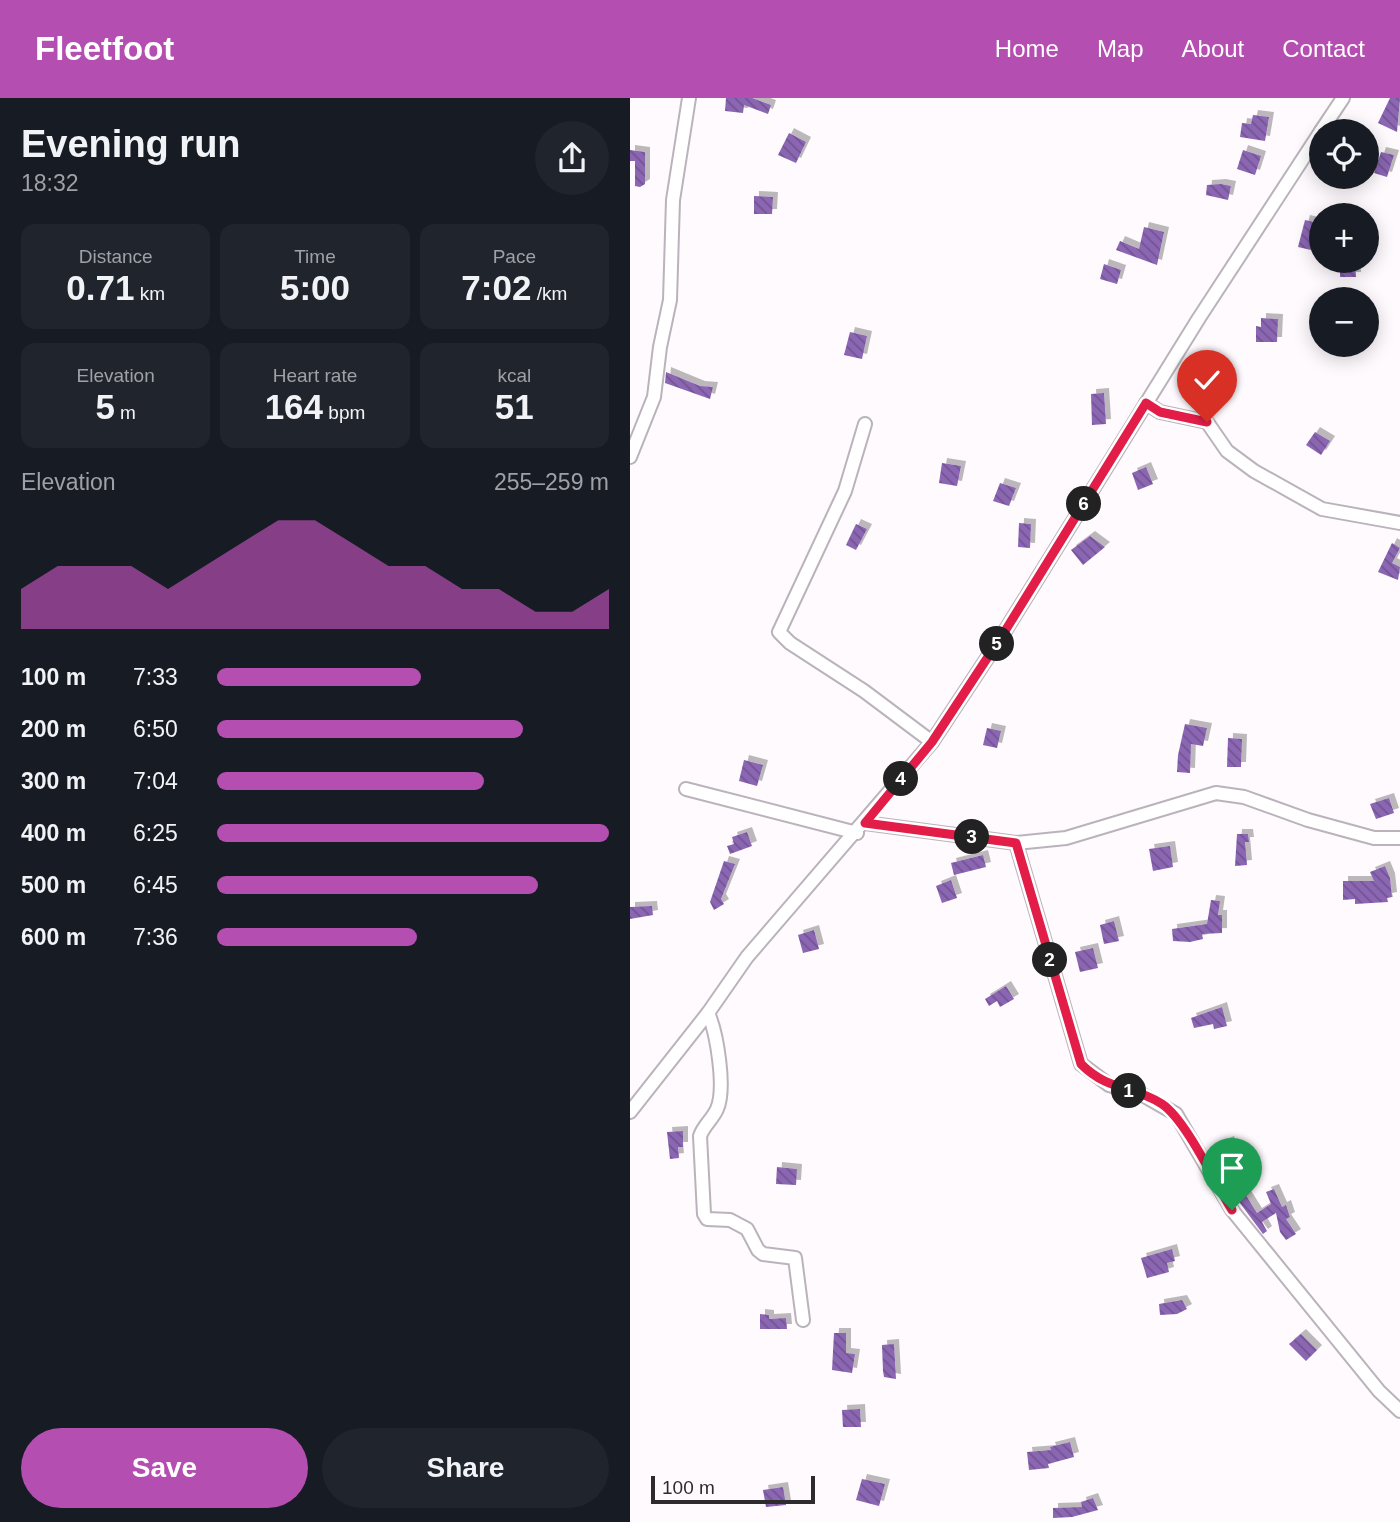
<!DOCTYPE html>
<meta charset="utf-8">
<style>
:root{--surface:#171b24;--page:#20242c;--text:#f1f3f6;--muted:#9ea1a6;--accent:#b54eb1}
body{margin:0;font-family:Helvetica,sans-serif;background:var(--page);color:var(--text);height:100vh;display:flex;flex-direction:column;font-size:26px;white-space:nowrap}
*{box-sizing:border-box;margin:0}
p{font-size:23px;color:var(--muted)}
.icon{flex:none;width:38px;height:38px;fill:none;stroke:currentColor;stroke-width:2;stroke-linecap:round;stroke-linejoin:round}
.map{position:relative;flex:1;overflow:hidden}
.details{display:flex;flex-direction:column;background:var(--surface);width:630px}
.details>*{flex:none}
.tools{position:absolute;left:679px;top:21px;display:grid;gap:14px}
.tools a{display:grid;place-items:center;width:70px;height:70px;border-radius:50%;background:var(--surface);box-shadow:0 4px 18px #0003;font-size:35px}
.scale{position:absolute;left:21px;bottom:18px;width:164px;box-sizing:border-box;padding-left:7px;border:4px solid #2e2b2e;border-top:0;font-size:19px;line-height:24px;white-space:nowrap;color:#2e2b2e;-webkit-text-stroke:5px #fffafe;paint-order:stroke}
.pin{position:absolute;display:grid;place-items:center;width:60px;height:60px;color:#fff;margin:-72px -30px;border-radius:50% 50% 50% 0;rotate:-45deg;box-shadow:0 0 7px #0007}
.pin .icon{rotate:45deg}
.km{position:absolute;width:35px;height:35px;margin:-18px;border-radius:50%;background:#222;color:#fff;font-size:19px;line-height:35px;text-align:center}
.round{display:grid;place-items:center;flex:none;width:74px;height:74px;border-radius:37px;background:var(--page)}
.summary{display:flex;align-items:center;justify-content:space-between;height:119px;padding:0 21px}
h1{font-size:38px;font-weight:700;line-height:52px}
.stats{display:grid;grid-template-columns:repeat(3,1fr);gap:10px;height:119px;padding:7px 21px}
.stats div{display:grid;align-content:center;border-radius:14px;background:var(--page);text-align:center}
.stats b{font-size:35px;font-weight:700}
.stats small{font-size:19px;font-weight:400}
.stats p{font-size:19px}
.chart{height:196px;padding:14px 21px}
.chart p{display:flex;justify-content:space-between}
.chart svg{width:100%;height:126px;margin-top:7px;fill:var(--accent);opacity:.7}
.primary-button{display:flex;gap:14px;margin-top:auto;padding:14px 21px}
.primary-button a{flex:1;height:80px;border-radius:42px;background:var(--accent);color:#fff;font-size:28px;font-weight:700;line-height:80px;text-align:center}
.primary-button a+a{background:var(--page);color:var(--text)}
ul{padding:0 21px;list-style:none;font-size:23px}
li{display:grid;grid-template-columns:112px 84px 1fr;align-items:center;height:52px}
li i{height:18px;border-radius:9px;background:var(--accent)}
header{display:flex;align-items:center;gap:42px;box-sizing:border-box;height:98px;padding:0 35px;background:var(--accent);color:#fff}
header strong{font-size:33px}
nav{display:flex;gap:38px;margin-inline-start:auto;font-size:24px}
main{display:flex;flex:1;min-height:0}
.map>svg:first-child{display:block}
.building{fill:url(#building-back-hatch);filter:url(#shadow)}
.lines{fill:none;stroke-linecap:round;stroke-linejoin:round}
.minor-casing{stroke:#bbb3bb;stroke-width:16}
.minor{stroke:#fff;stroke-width:12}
.route-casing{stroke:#fff;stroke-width:14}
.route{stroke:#e11d48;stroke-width:9}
</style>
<header>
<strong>Fleetfoot</strong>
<nav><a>Home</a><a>Map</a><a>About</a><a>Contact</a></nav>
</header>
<main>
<section class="details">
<div class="summary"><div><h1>Evening run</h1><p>18:32</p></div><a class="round"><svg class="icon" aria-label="share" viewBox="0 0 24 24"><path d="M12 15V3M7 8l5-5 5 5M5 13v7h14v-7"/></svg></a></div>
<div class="stats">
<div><p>Distance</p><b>0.71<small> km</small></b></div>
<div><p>Time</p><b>5:00</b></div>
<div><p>Pace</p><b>7:02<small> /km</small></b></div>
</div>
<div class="stats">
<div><p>Elevation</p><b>5<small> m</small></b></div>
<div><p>Heart rate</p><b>164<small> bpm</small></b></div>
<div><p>kcal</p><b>51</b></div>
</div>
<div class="chart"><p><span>Elevation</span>255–259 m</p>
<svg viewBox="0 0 160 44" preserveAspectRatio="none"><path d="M0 44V30L10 22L20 22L30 22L40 30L50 22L60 14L70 6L80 6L90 14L100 22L110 22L120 30L130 30L140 38L150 38L160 30V44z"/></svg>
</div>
<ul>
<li><b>100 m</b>7:33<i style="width:52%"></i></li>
<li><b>200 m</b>6:50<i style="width:78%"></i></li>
<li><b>300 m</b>7:04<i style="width:68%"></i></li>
<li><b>400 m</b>6:25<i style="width:100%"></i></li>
<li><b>500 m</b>6:45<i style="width:82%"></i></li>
<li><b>600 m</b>7:36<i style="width:51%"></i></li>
</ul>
<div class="primary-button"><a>Save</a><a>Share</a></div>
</section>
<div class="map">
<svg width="770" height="1424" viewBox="0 0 770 1424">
<defs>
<pattern id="building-back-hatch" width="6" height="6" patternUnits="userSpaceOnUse" patternTransform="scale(1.75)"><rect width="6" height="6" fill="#8b66b3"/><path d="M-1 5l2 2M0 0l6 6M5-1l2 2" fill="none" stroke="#725492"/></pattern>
<filter id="shadow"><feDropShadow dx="5" dy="-5" stdDeviation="0" flood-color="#0004"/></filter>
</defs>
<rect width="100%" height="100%" fill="#fffafe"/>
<g class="building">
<path d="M96,0h26l19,7 -3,9 -24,-9 -1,8 -18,-2z"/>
<path d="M760,0h10l-3,34 -19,-9z"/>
<path d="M623,17l16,2 -4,24 -25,-4 2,-14 9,1z"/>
<path d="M159,35l17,9 -10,21 -18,-8z"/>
<path d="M0,52l15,2v32l-5,3 -5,-1v-25h-5z"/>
<path d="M613,52l18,6 -6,19 -18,-6z"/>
<path d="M751,54l13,3 -7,22 -13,-4z"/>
<path d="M591,86l10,2 -3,14 -22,-5 1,-10z"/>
<path d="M124,98l19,1 -1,17h-18z"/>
<path d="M675,122l13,3 -7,27 -13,-3z"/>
<path d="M514,129l20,5 -7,33 -41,-15 4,-9 19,8z"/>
<path d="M710,163h15l1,16h-16z"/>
<path d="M474,166l17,6 -4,14 -17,-5z"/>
<path d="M631,220l17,1 -1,23h-21v-16l5,1z"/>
<path d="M220,234l17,4 -5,23 -18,-4z"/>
<path d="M36,274l34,14 13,1 -3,12 -45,-16z"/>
<path d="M569,286h16v20h-15z"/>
<path d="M474,295l2,31 -14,1 -1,-31z"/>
<path d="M685,334l15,9 -9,14 -15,-10z"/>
<path d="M312,365l19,3 -4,20 -18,-3z"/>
<path d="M516,369l7,17 -15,6 -6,-17z"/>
<path d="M370,385l16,5 -7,18 -16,-5z"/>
<path d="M389,425l12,1 -1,24 -12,-1z"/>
<path d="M226,426l11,5 -11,21 -10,-5z"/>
<path d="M460,438l15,11 -22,18 -12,-15z"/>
<path d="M762,445l8,5 -8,15 8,4 -2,13 -20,-8z"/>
<path d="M555,626l22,4 -4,18 -12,-2 -1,29 -13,-1 1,-17z"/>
<path d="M357,630l14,3 -4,17 -14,-3z"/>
<path d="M598,640l14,1 -1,28h-14z"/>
<path d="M114,662l19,5 -6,21 -18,-5z"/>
<path d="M759,700l5,15 -18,6 -6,-15z"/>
<path d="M117,734l5,14 -22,8 -3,-8 7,-2 -2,-7z"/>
<path d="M607,736h11l1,8h-4l2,23 -12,1z"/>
<path d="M540,748l3,21 -20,4 -4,-22z"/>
<path d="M353,757l3,12 -32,8 -3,-12z"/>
<path d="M94,763l11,3 -14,35 3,5 -10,6 -4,-8z"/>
<path d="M755,768l5,12 2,19 -5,1 1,4 -33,2v-5l-12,1v-19h31l-4,-9z"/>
<path d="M321,782l6,18 -15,5 -6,-17z"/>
<path d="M581,802l9,1 -2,14h4v18l-20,1 1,5 -13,3 -17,-1 -1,-12 35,-5z"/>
<path d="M22,808l1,9 -23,4v-12z"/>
<path d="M484,823l5,20 -15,3 -4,-19z"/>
<path d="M184,832l5,19 -16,4 -5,-18z"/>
<path d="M463,850l5,20 -18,4 -5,-20z"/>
<path d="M376,888l8,13 -14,8 -3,-6 -8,5 -4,-7z"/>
<path d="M592,909l5,19 -13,3 -1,-5 -19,4 -3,-10z"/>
<path d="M53,1033v16h-5l1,11 -9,1 -3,-27z"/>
<path d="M599,1043l6,15 -17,7 -6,-15z"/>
<path d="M147,1069l20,2 -1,16 -20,-1z"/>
<path d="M610,1088l17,27 14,-9 -5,-12 8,-3 8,18 4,-2 4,12 -4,2 10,15 -10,6 -6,-8 -4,-19 -14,9 5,9 -4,3 -32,-43z"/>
<path d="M542,1151l3,12 -8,2 2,9 -22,6 -6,-20z"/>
<path d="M552,1202l5,9 -10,5 -17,1 -1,-11z"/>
<path d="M130,1216l9,1v4l17,-1 1,11h-27z"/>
<path d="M204,1235h12v20l9,1 -3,19 -20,-3z"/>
<path d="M671,1236l16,16 -11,11 -17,-17z"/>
<path d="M264,1246l2,35 -12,-2 -1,-6 -1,-26z"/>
<path d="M230,1311l1,18h-18l-1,-17z"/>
<path d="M440,1344l4,15 -26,7 1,4 -20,2 -2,-18 24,-2 -1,-3z"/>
<path d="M232,1381l23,5 -6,22 -23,-6z"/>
<path d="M153,1389l3,18 -20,2 -3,-17z"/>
<path d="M463,1400l5,12 -26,7 -19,1v-10l29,-1 -1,-5z"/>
</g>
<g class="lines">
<defs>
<g id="minor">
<path d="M691,33l22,-33"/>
<path d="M516,305l14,9 47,10 20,29 27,20 68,38 78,14"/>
<path d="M235,326l-20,67 -66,141 11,11 74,48 68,51"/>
<path d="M0,359l24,-60 6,-50 10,-47 3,-100 16,-102"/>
<path d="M56,691l171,44"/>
<path d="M235,725l151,20 50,-5 150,-45 28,4 64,23 66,18h26"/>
<path d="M386,745l65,221 28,21 32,9 35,20 56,96 147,181 21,20"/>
<path d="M78,915c9,20 18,76 9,96 -5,11 -13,16 -17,27l4,78 3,5 23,1 17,9 11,21 5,4 32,4 8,62"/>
<path d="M0,1014l78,-99 39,-56 185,-215 73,-111 194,-313 122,-187"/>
</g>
</defs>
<use href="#minor" class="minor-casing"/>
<use href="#minor" class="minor"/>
</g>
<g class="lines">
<defs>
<path id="route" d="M577,324l-47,-10 -14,-9 -141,228 -73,111 -67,81 151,20 65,221c28,28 52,21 81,40 24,16 53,79 70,106"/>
</defs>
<use href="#route" class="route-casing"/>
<use href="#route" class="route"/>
</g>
</svg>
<div class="tools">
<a><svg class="icon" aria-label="locate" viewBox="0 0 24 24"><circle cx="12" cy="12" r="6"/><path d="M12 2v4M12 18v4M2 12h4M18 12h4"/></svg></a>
<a>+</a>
<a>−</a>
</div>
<div class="scale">100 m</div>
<div class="pin" style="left:602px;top:1112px;background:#1e9e55"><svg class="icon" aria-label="arrive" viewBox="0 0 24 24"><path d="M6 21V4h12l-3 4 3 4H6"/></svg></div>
<div class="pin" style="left:577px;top:324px;background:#d93025"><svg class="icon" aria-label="check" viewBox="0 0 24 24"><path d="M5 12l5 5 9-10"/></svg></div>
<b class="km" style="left:499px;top:993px">1</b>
<b class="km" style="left:420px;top:862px">2</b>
<b class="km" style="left:342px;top:739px">3</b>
<b class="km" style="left:271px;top:681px">4</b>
<b class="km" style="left:367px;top:546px">5</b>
<b class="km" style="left:454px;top:406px">6</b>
</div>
</main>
